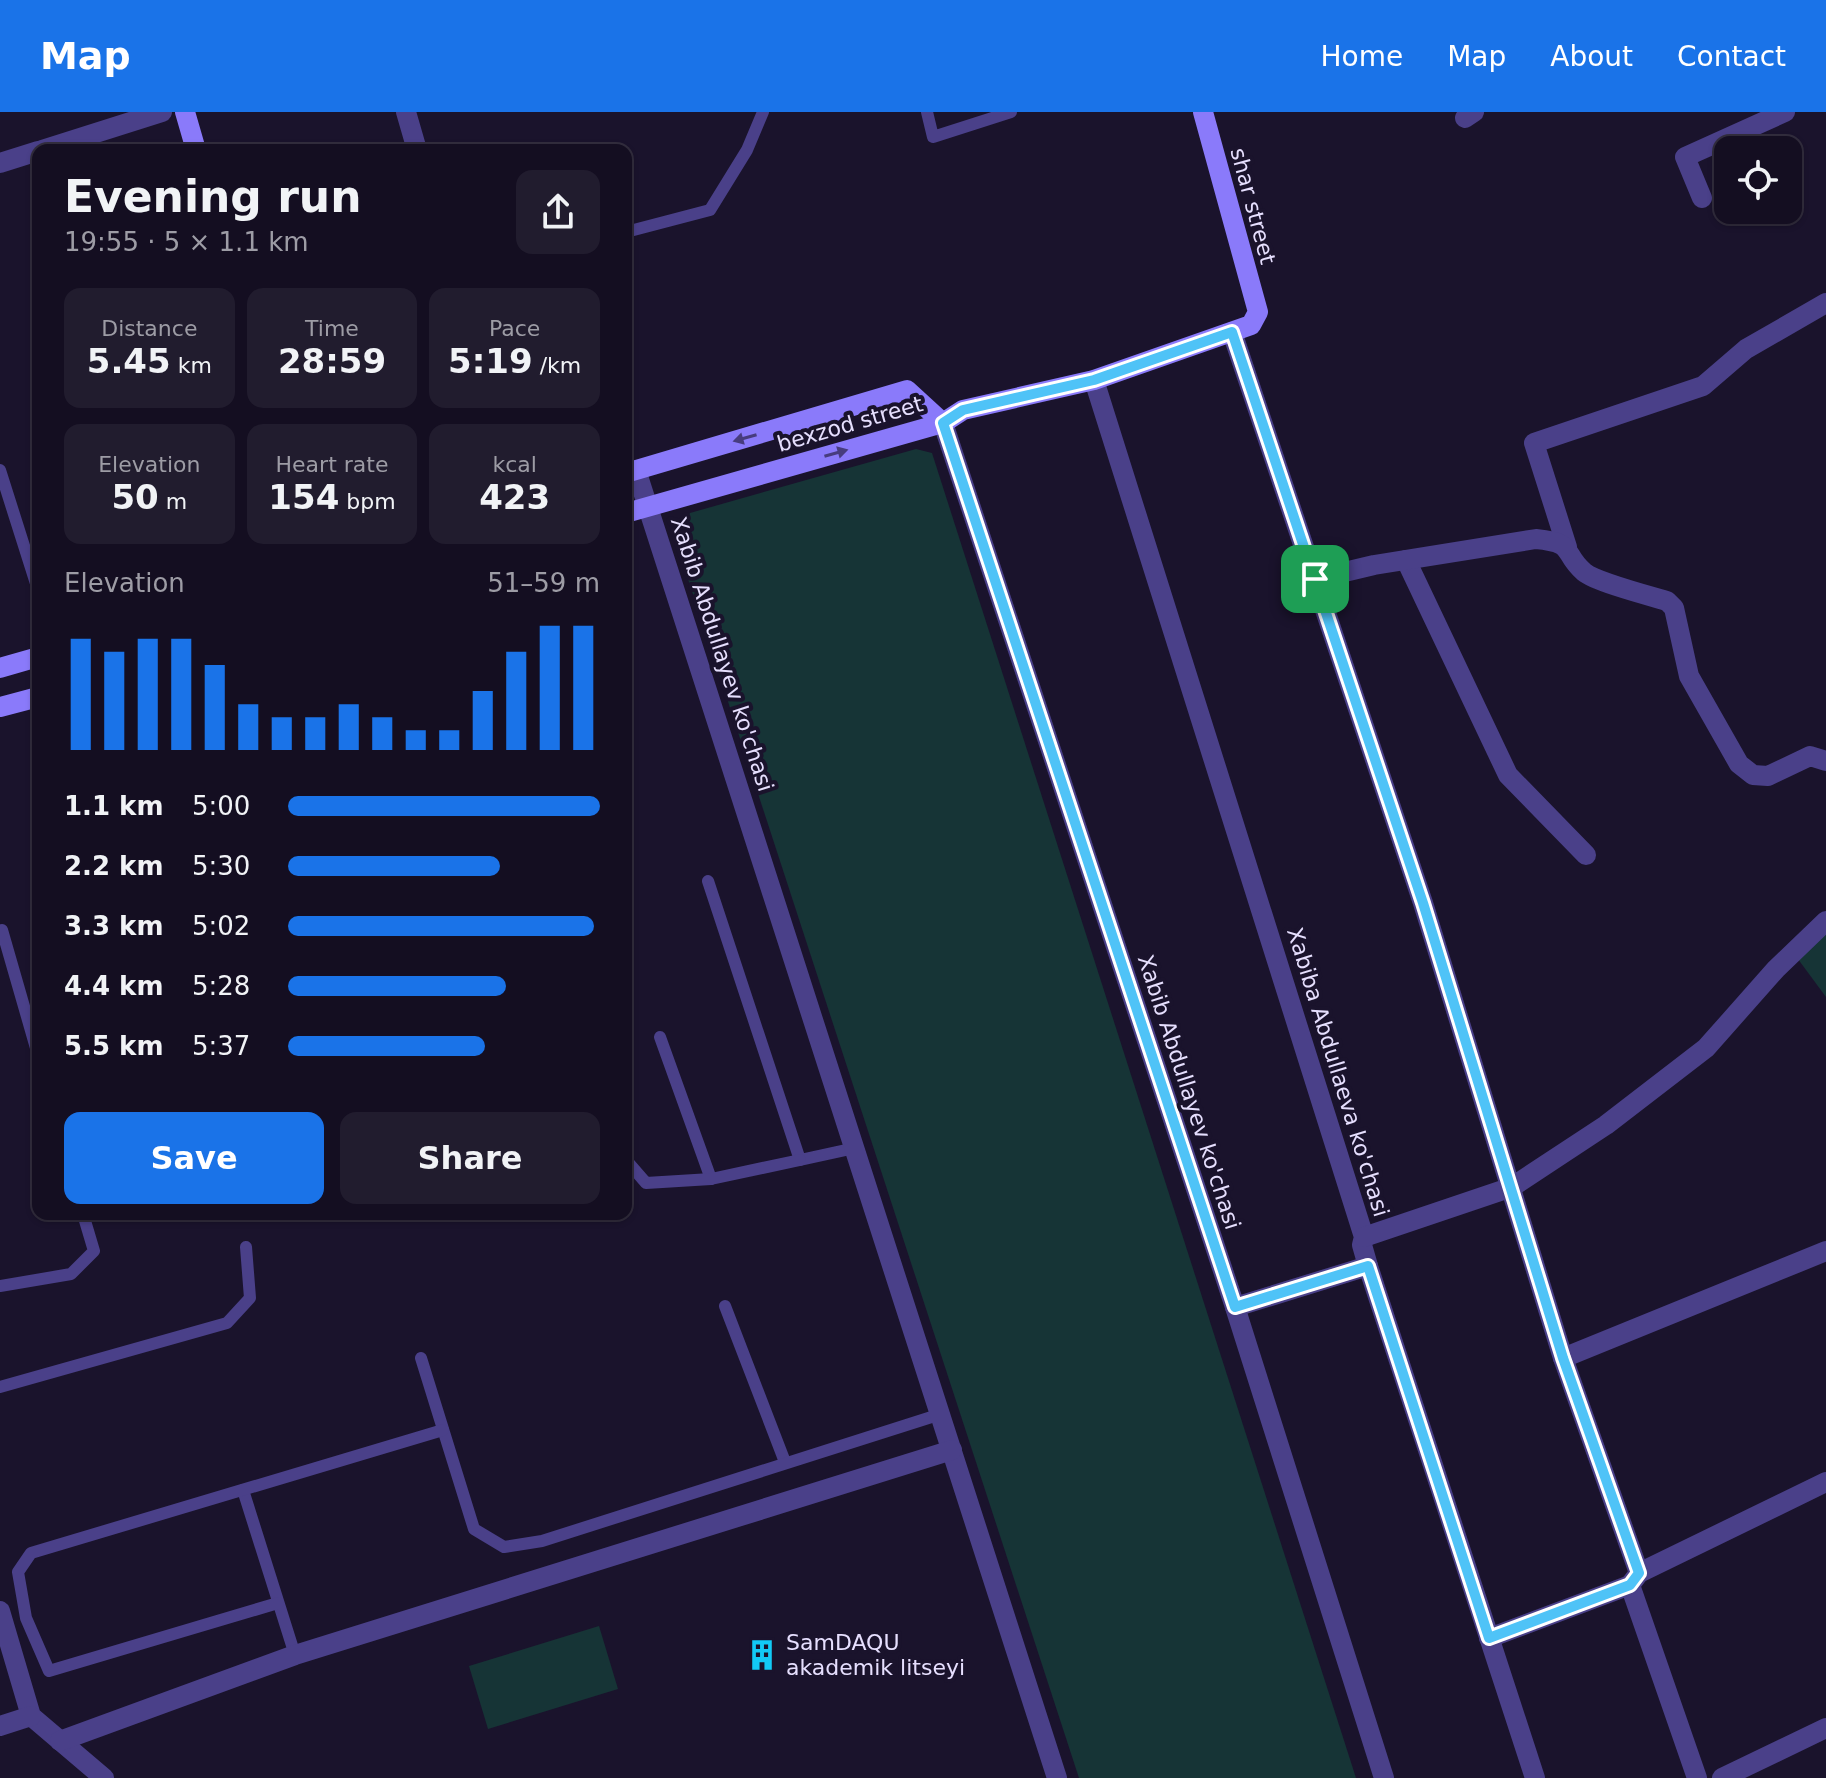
<!DOCTYPE html>
<meta charset="utf-8">
<style>
:root{--surface:#140e21;--page:#211c2e;--text:#f1f3f6;--muted:#9d9ca5;--line:#332e3f;--accent:#1a73e8}
body{margin:0;font-family:"DejaVu Sans",sans-serif;background:var(--page);color:var(--text);height:100vh;display:flex;flex-direction:column;font-size:30px;white-space:nowrap}
*{box-sizing:border-box;margin:0}
p{font-size:26px;color:var(--muted)}
.icon{flex:none;width:44px;height:44px;fill:none;stroke:currentColor;stroke-width:2;stroke-linecap:round;stroke-linejoin:round}
.map{position:relative;flex:1;overflow:hidden}
.details{position:absolute;left:32px;top:32px;width:600px;height:1076px;display:flex;flex-direction:column;background:var(--surface);border-radius:16px;box-shadow:0 2px 6px #0004,0 0 0 2px var(--line)}
.details>*{flex:none}
.fabs{position:absolute;left:1714px;top:24px;display:grid;gap:16px}
.fabs a{display:grid;place-items:center;width:88px;height:88px;border-radius:16px;background:var(--surface);box-shadow:0 2px 6px #0004,0 0 0 2px var(--line);font-size:40px}
.pin{position:absolute;display:grid;place-items:center;width:68px;height:68px;color:#fff;margin:-34px;border-radius:16px;box-shadow:0 4px 12px #0006}
.round{display:grid;place-items:center;flex:none;width:84px;height:84px;border-radius:16px;background:var(--page)}
.head{display:flex;align-items:center;justify-content:space-between;height:136px;padding:0 32px}
h1{font-size:44px;font-weight:800;line-height:60px}
.metrics{display:grid;grid-template-columns:repeat(3,1fr);gap:12px;height:136px;padding:8px 32px}
.metrics div{display:grid;align-content:center;border-radius:16px;background:var(--page);text-align:center}
.metrics b{font-size:34px;font-weight:800}
.metrics small{font-size:22px;font-weight:400}
.metrics p{font-size:22px}
.chart{height:224px;padding:16px 32px}
.chart p{display:flex;justify-content:space-between}
.chart svg{width:100%;height:144px;margin-top:8px;stroke:var(--accent);stroke-width:6}
.cta{display:flex;gap:16px;margin-top:auto;padding:16px 32px}
.cta a{flex:1;height:92px;border-radius:16px;background:var(--accent);color:#fff;font-size:32px;font-weight:800;line-height:92px;text-align:center}
.cta a+a{background:var(--page);color:var(--text)}
ul{padding:0 32px;list-style:none;font-size:26px}
li{display:grid;grid-template-columns:128px 96px 1fr;align-items:center;height:60px}
li i{height:20px;border-radius:10px;background:var(--accent)}
header{display:flex;align-items:center;gap:48px;box-sizing:border-box;height:112px;padding:0 40px;background:var(--accent);color:#fff}
header strong{font-size:38px}
nav{display:flex;gap:44px;margin-inline-start:auto;font-size:28px}
.map>svg:first-child{display:block}
.green{fill:#163436}
.lines{fill:none;stroke-linecap:round;stroke-linejoin:round}
.lane{stroke:#4a4089;stroke-width:12}
.street{stroke:#4a4089;stroke-width:20}
.secondary{stroke:#8a7afa;stroke-width:20}
.oneway{fill:#473c7e}
.route-casing{stroke:#fff;stroke-width:16}
.route{stroke:#4fc3f7;stroke-width:10}
.labels{text-anchor:middle;dominant-baseline:central;stroke-width:8;stroke-linejoin:round;paint-order:stroke}
.street-label{font-size:22px;fill:#e6dffe;stroke:#1a132c}
.poi-label{font-size:22px;fill:#e6dffe;stroke:#1a132c;text-anchor:start}
</style>
<header>
<strong>Map</strong>
<nav><a>Home</a><a>Map</a><a>About</a><a>Contact</a></nav>
</header>
<div class="map">
<svg width="1826" height="1666" viewBox="0 0 1826 1666">
<rect width="100%" height="100%" fill="#1a132c"/>
<g class="green">
<path d="M916,337l16,4 424,1325h-277l-404,-1239 15,-26z"/>
<path d="M1826,814v71l-31,-42z"/>
<path d="M599,1514l19,63 -130,40 -19,-63z"/>
</g>
<g class="lines">
<g class="lane">
<path d="M927,0l6,25 78,-25"/>
<path d="M626,120l84,-22 37,-60 16,-38"/>
<path d="M0,358l38,120"/>
<path d="M708,769l92,279 55,-12"/>
<path d="M2,818l36,125"/>
<path d="M660,925l51,142"/>
<path d="M626,1048l20,23 65,-4 89,-19"/>
<path d="M0,1174l71,-12 23,-23 -11,-37"/>
<path d="M725,1194l60,156"/>
<path d="M421,1246l53,171 30,18 38,-6 399,-127"/>
<path d="M0,1275l227,-64 23,-25 -4,-51"/>
<path d="M243,1378l52,165"/>
<path d="M278,1491l-229,68 -23,-53 -8,-46 13,-19 412,-123"/>
</g>
<g class="street">
<path d="M406,0l11,38"/>
<path d="M1465,6l9,-6"/>
<path d="M42,38l120,-38"/>
<path d="M0,51l38,-12"/>
<path d="M1702,86l-17,-41 100,-45"/>
<path d="M1232,220l191,571 140,455 76,215 -9,12 67,193"/>
<path d="M1094,268l270,857 -2,8 6,21 167,512"/>
<path d="M943,311l292,884 149,471"/>
<path d="M636,358l421,1308"/>
<path d="M1567,435l-33,-104 169,-57 43,-37 80,-46"/>
<path d="M1406,448l102,215 78,80"/>
<path d="M1315,467l59,-14 162,-26c41,4 25,13 48,33 12,10 66,24 83,29l7,7 15,68 50,88 14,11 15,1 42,-20 16,5"/>
<path d="M1364,1125l148,-50 94,-62 100,-77 70,-79 50,-48"/>
<path d="M1235,1195l133,-41"/>
<path d="M1563,1246l263,-107"/>
<path d="M1639,1461l187,-91"/>
<path d="M0,1499l31,105 73,62"/>
<path d="M1489,1526l141,-53"/>
<path d="M0,1614l31,-10"/>
<path d="M60,1629l235,-86 657,-205"/>
<path d="M1722,1666l104,-50"/>
</g>
<g class="secondary">
<path d="M185,0l11,38"/>
<path d="M626,361l281,-83 36,33"/>
<path d="M626,401l317,-90 20,-13 131,-30 157,-55 7,-13 -55,-200"/>
<path d="M0,556l38,-11"/>
<path d="M0,595l38,-10"/>
</g>
</g>
<defs><path id="oneway-solid" d="M-6-.8H1V-3.2L6.5 0L1 3.2V.8H-6Z" transform="scale(2)"/></defs>
<g class="oneway">
<use href="#oneway-solid" transform="translate(745 326) rotate(164)"/>
<use href="#oneway-solid" transform="translate(836 341) rotate(-16)"/>
</g>
<g class="lines">
<defs>
<path id="route" d="M1232,220l191,571 140,455 76,215 -9,12 -141,53 -121,-372 -133,41 -292,-884 20,-13 131,-30z"/>
</defs>
<use href="#route" class="route-casing"/>
<use href="#route" class="route"/>
</g>
<defs>
<symbol id="building-bare" viewBox="-9 -9 18 18"><path d="M-4-6H4V6H1V3H-1V6H-4ZM-2.5-4.3h1.7v1.8h-1.7ZM.8-4.3h1.7v1.8H.8ZM-2.5-1h1.7V.8h-1.7ZM.8-1h1.7V.8H.8Z" fill="#12c9f6" stroke="#1a132c" stroke-width="2.5" paint-order="stroke"/></symbol>
</defs>
<g fill-rule="evenodd">
<use href="#building-bare" x="740" y="1521" width="44" height="44"/>
</g>
<g class="labels">
<g class="street-label">
<text transform="translate(1253 94) rotate(75)">shar street</text>
<text transform="translate(850 312) rotate(-16)">bexzod street</text>
<text transform="translate(722 542) rotate(72)">Xabib Abdullayev ko'chasi</text>
<text transform="translate(1338 960) rotate(73)">Xabiba Abdullaeva ko'chasi</text>
<text transform="translate(1189 980) rotate(72)">Xabib Abdullayev ko'chasi</text>
</g>
<g class="poi-label">
<text x="786" y="1530">SamDAQU<tspan x="786" dy="25">akademik litseyi</tspan></text>
</g>
</g>
</svg>
<div class="fabs">
<a><svg class="icon" aria-label="locate" viewBox="0 0 24 24"><circle cx="12" cy="12" r="6"/><path d="M12 2v4M12 18v4M2 12h4M18 12h4"/></svg></a>
</div>
<div class="pin" style="left:1315px;top:467px;background:#1e9e55"><svg class="icon" aria-label="arrive" viewBox="0 0 24 24"><path d="M6 21V4h12l-3 4 3 4H6"/></svg></div>
<section class="details">
<div class="head"><div><h1>Evening run</h1><p>19:55 · 5 × 1.1 km</p></div><a class="round"><svg class="icon" aria-label="share" viewBox="0 0 24 24"><path d="M12 15V3M7 8l5-5 5 5M5 13v7h14v-7"/></svg></a></div>
<div class="metrics">
<div><p>Distance</p><b>5.45<small> km</small></b></div>
<div><p>Time</p><b>28:59</b></div>
<div><p>Pace</p><b>5:19<small> /km</small></b></div>
</div>
<div class="metrics">
<div><p>Elevation</p><b>50<small> m</small></b></div>
<div><p>Heart rate</p><b>154<small> bpm</small></b></div>
<div><p>kcal</p><b>423</b></div>
</div>
<div class="chart"><p><span>Elevation</span>51–59 m</p>
<svg viewBox="0 0 160 44" preserveAspectRatio="none"><path d="M5 44V10M15 44V14M25 44V10M35 44V10M45 44V18M55 44V30M65 44V34M75 44V34M85 44V30M95 44V34M105 44V38M115 44V38M125 44V26M135 44V14M145 44V6M155 44V6"/></svg>
</div>
<ul>
<li><b>1.1 km</b>5:00<i style="width:100%"></i></li>
<li><b>2.2 km</b>5:30<i style="width:68%"></i></li>
<li><b>3.3 km</b>5:02<i style="width:98%"></i></li>
<li><b>4.4 km</b>5:28<i style="width:70%"></i></li>
<li><b>5.5 km</b>5:37<i style="width:63%"></i></li>
</ul>
<div class="cta"><a>Save</a><a>Share</a></div>
</section>
</div>
